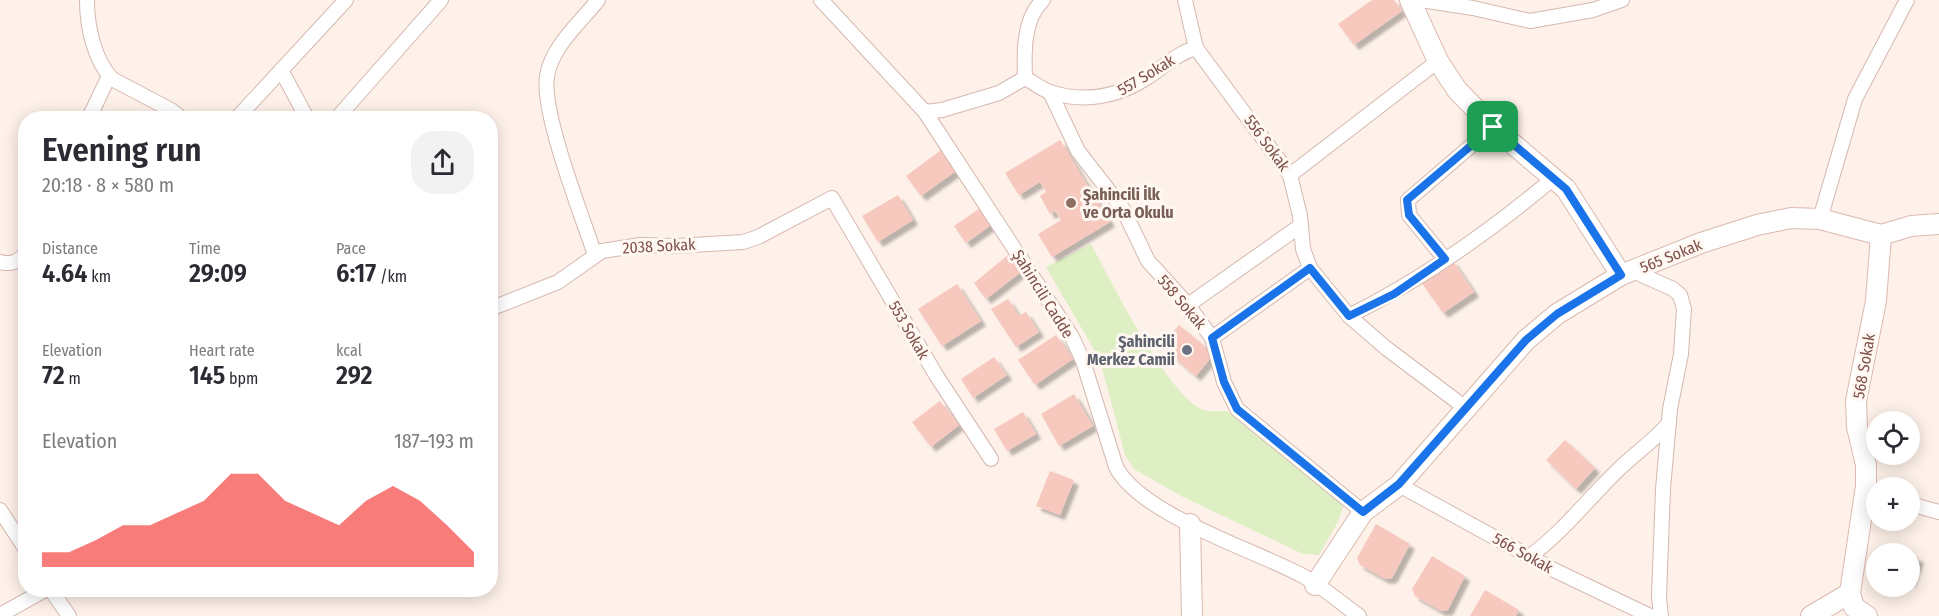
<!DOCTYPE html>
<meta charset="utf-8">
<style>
:root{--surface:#fff;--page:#f2f2f3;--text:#2b2b33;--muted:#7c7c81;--accent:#f44542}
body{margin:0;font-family:"Fira Sans Condensed",sans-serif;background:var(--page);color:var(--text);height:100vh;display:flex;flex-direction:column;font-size:22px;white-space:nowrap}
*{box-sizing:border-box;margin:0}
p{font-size:20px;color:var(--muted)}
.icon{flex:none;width:33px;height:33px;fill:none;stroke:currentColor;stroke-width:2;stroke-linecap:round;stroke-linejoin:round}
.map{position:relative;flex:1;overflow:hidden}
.side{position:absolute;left:18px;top:111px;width:480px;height:486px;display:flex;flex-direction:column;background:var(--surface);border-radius:24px;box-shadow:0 3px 15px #0003}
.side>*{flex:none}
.tools{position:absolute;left:1866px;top:411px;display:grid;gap:12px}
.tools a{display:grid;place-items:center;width:54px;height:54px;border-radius:50%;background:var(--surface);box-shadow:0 3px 15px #0003;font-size:30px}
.pin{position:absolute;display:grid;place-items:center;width:51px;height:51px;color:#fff;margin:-26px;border-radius:12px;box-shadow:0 3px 9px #0006}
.round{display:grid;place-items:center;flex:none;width:63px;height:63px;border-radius:24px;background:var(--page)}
.head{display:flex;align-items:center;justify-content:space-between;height:102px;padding:0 24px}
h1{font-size:33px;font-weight:600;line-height:45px}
.figures{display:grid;grid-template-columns:repeat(3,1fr);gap:9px;height:102px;padding:6px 24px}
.figures div{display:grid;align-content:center}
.figures b{font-size:26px;font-weight:600}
.figures small{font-size:16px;font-weight:400}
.figures p{font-size:16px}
.chart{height:168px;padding:12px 24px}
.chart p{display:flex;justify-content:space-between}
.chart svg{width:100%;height:108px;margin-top:6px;fill:var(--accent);opacity:.7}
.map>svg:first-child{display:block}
.green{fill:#deefc4}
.building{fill:#f7c8bd;filter:url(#shadow)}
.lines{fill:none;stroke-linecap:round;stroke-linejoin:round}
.street-casing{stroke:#d5b8af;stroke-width:16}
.secondary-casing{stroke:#dbb9ae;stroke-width:22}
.street{stroke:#fff;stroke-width:14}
.secondary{stroke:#fff;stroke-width:20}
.route-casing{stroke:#fff;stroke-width:12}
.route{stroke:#1a73e8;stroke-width:8}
.education-dot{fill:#8d6e63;stroke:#fff7f1;stroke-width:2}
.worship-dot{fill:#6b7280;stroke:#fff7f1;stroke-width:2}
.labels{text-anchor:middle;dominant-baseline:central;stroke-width:6;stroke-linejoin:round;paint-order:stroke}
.street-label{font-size:16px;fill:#7d5048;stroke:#fff7f1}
.education-label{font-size:16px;font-weight:bold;fill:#785e54;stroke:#fff7f1;text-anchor:start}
.worship-label{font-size:16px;font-weight:bold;fill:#5b616d;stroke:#fff7f1;text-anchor:end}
</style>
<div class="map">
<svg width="1939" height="616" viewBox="0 0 1939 616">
<defs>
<filter id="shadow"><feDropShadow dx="5" dy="5" stdDeviation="1.5" flood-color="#0004"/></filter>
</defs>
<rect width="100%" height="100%" fill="#fef1e9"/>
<path class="green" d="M1091,244c19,35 77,153 113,166 6,2 16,1 23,1l117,94 -6,17 -19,33 -16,-1 -122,-58 -47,-27 -9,-14 -25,-95 -54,-93z"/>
<g class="building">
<path d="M1372,0h22l8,11 -48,34 -16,-21z"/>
<path d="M1060,140l50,82 -58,35 -14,-23 23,-14 -6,-9 -5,3 -10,-18 6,-4 -6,-10 -21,13 -14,-22z"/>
<path d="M941,150l15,21 -35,25 -15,-20z"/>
<path d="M898,195l15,25 -35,22 -16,-26z"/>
<path d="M980,208l11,17 -25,18 -12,-17z"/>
<path d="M1008,255l13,17 -35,27 -12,-16z"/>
<path d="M1452,260l22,32 -31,21 -22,-31z"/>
<path d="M957,284l24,37 -39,25 -24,-37z"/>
<path d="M1008,299l11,17 7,-4 13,20 -23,15 -25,-38z"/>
<path d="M1179,325l35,29 -18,22 -35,-30z"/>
<path d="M1056,335l17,24 -38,26 -17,-25z"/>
<path d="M994,357l13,18 -34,23 -12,-19z"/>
<path d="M1074,394l19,32 -34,20 -18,-32z"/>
<path d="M940,401l19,24 -28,22 -19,-25z"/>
<path d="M1023,412l13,22 -29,17 -13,-22z"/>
<path d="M1565,440l30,28 -19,21 -30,-29z"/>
<path d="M1050,471l24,9 -14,35 -24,-9z"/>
<path d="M1376,524l34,20 -18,34 -7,1 -25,-14 -3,-7z"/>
<path d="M1886,546l20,7v1h-23z"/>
<path d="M1910,554l9,4 -9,26z"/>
<path d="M1432,556l33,20 -17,34 -7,1 -26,-15 -3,-7z"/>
<path d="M1485,590l34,20 -3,6h-46z"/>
</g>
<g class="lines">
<defs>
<g id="street">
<path d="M87,0c0,27 7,59 25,79l59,31 10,8"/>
<path d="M821,0l104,112 147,225 11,24 33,106c25,48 139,83 187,109 20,11 38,27 56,40"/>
<path d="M1185,0l11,48 94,127 10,41 3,33 7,19 39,48 37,32 81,61"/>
<path d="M1421,0l52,8 57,13 63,-11 29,-10"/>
<path d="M281,70l26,48"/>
<path d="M1025,78c-1,-25 -2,-59 18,-78"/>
<path d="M1050,92l28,59 45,58 25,52 40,44 24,33 12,44 13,27 126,103"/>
<path d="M925,112l17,-2 57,-17 26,-15c8,4 16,11 25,14 34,11 68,5 98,-15 16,-10 29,-24 48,-29"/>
<path d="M89,118l20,-42"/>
<path d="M237,118l109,-118"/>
<path d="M337,118l104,-118"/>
<path d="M1290,175l148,-114"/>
<path d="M1820,219l35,-120 52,-99"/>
<path d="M595,255c-13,-39 -54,-143 -48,-179 5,-30 33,-53 51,-76"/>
<path d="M1445,259l-36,-44 -1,-15 85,-73"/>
<path d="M0,262c11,3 18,0 26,-9"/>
<path d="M1633,271l40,18 7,6 4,14 -3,45 -11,55 -7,80 -4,108 2,19"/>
<path d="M1188,305l112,-79"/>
<path d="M490,309l68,-27 44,-31 39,-6 35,1 67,-4 15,-5 74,-39 104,177 55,84"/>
<path d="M1349,316c74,-37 143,-86 206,-139"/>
<path d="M1212,338l98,-70"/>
<path d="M1399,485l153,84 98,47"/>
<path d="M1910,504l29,8"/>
<path d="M0,510l26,40"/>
<path d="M1529,557c34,-25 59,-58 89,-87 17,-17 36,-29 51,-47"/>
<path d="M51,590l18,26"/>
<path d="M0,615l45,-25"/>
</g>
<g id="secondary">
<path d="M1410,0l28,61 19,29 36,37 73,62 55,86"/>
<path d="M1190,524l2,92"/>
<path d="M1315,585l48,-73 36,-27 127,-145 31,-26 64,-39 80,-32 56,-18 34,-7 29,1 61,16 30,-9 28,-2"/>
<path d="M1811,616l39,-23"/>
<path d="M1867,616l-13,-9 -4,-14 16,-107v-21l-9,-38 -1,-26 20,-100 5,-66"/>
</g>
</defs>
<use href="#street" class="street-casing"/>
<use href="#secondary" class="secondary-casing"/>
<use href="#street" class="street"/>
<use href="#secondary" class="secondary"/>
</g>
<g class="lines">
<defs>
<path id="route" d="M1493,127l73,62 55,86 -64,39 -31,26 -127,144 -36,28 -126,-103 -13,-27 -12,-44 98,-70 39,48 45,-22 51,-35 -36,-44 -2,-15z"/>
</defs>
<use href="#route" class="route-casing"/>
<use href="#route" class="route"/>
</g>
<circle class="education-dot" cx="1071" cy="203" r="6"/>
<circle class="worship-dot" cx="1187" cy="350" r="6"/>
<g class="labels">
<g class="street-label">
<text transform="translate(1146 75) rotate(-31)">557 Sokak</text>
<text transform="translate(1267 143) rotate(54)">556 Sokak</text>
<text transform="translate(659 246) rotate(-3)">2038 Sokak</text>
<text transform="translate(1671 256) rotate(-22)">565 Sokak</text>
<text transform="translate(1043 294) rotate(58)">Şahincili Cadde</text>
<text transform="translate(1182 302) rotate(50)">558 Sokak</text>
<text transform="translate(909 330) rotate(60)">553 Sokak</text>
<text transform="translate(1864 366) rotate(-80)">568 Sokak</text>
<text transform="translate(1523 553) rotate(29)">566 Sokak</text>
</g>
<g class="education-label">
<text x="1083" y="194">Şahincili İlk<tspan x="1083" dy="18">ve Orta Okulu</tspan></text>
</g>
<g class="worship-label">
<text x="1175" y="341">Şahincili<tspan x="1175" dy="18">Merkez Camii</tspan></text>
</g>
</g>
</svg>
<div class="tools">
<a><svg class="icon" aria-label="locate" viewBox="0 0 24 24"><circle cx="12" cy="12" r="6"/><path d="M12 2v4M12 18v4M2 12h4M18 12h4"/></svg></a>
<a>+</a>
<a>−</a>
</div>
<div class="pin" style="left:1493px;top:127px;background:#1e9e55"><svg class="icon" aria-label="arrive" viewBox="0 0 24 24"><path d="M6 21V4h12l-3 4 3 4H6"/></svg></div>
<section class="side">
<div class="head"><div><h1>Evening run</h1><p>20:18 · 8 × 580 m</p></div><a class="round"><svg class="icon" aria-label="share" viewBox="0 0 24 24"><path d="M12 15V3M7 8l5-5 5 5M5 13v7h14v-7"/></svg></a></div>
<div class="figures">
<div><p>Distance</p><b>4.64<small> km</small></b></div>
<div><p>Time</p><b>29:09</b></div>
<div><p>Pace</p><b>6:17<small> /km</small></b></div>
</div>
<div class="figures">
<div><p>Elevation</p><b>72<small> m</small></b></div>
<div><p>Heart rate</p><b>145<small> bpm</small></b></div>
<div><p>kcal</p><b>292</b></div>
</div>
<div class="chart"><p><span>Elevation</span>187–193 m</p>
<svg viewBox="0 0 160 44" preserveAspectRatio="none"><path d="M0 44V38L10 38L20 33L30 27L40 27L50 22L60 17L70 6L80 6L90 17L100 22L110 27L120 17L130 11L140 17L150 27L160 38V44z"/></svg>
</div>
</section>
</div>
